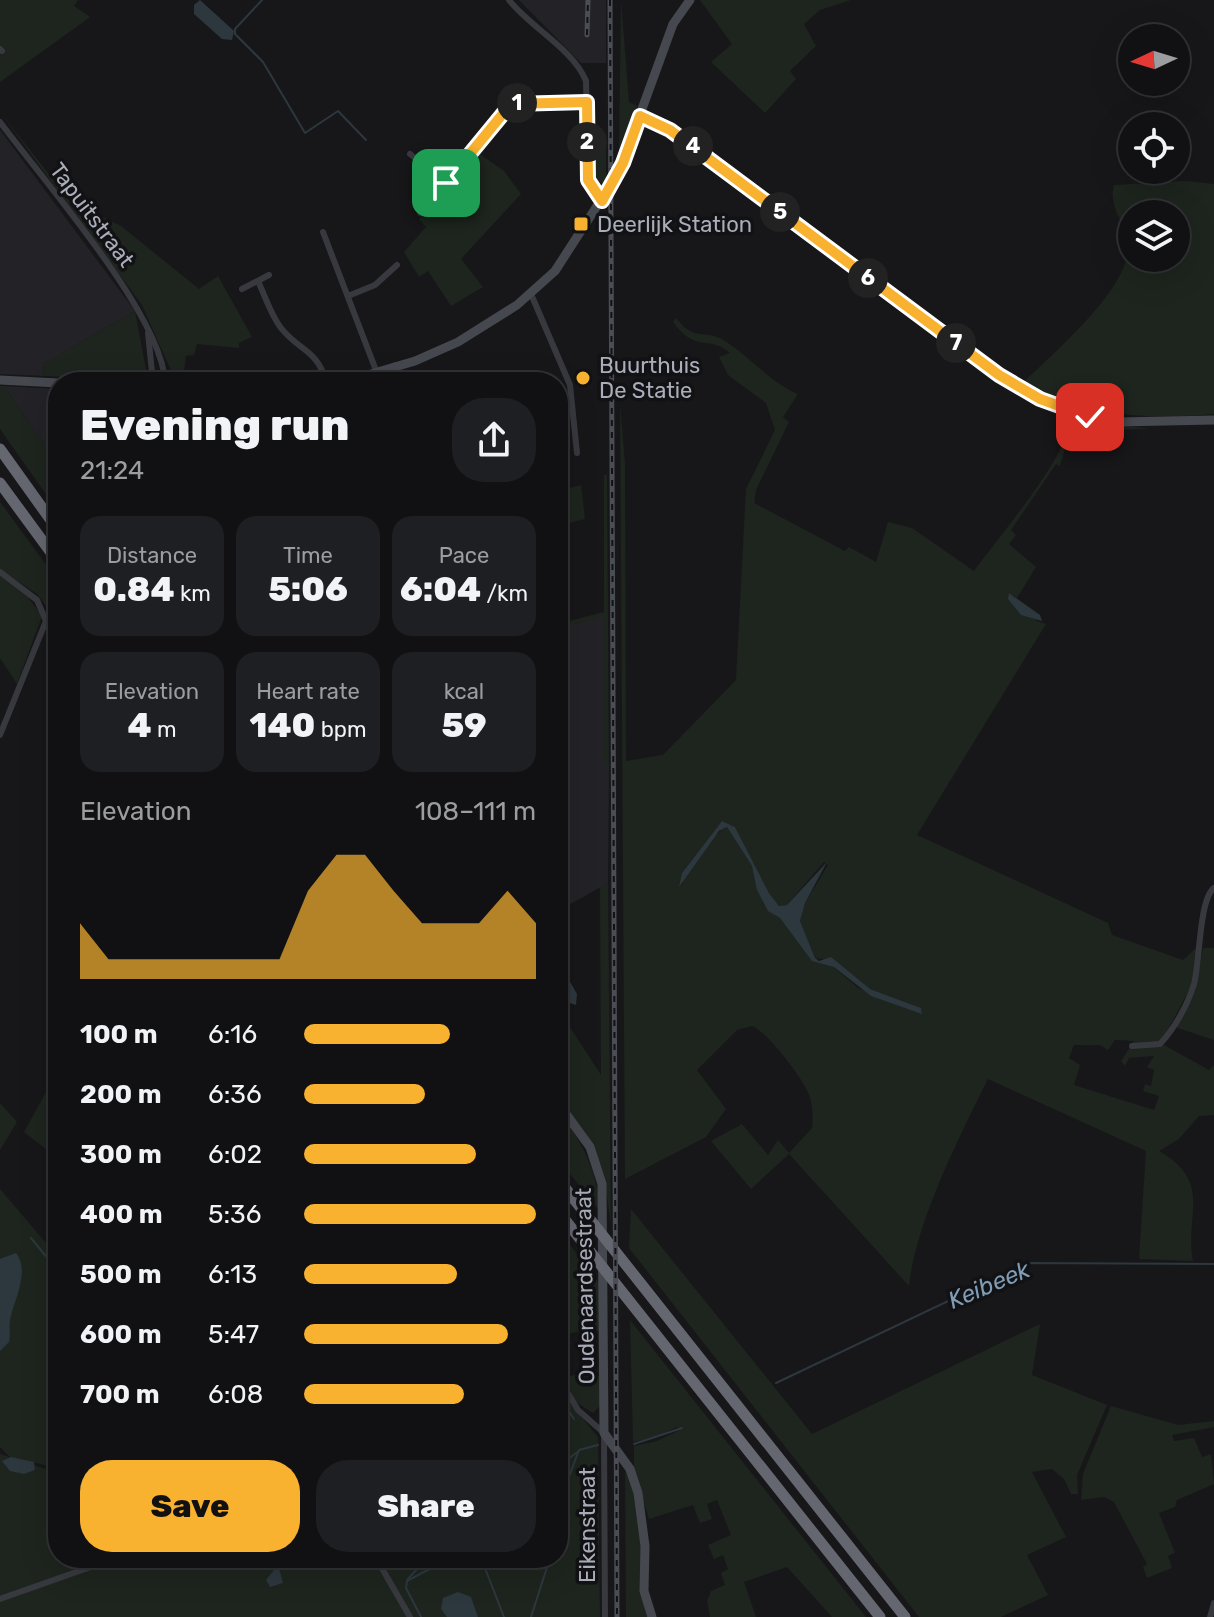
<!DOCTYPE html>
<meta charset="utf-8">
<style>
:root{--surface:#111114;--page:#1e1f22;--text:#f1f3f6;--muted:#9c9da0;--line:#303134;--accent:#f9b230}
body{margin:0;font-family:Rubik,sans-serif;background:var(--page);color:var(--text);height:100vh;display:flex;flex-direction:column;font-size:30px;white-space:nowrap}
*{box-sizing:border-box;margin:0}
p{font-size:26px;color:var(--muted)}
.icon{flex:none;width:44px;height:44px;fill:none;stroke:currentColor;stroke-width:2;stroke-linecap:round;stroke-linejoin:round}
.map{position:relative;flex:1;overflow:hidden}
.side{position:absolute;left:48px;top:372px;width:520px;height:1196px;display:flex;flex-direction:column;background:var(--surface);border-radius:32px;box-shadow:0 8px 32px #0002,0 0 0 2px var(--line)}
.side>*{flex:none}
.needle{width:52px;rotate:266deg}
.buttons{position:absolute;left:1118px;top:24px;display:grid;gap:16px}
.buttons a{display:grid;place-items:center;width:72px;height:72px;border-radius:50%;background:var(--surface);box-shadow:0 8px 32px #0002,0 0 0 2px var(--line);font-size:40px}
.pin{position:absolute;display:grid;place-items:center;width:68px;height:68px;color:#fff;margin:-34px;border-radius:16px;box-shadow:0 4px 12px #0006}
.km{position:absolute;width:40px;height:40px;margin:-20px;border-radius:50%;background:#222;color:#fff;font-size:22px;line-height:40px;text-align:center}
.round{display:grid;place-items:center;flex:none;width:84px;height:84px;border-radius:32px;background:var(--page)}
.head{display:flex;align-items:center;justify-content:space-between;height:136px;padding:0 32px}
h1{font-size:44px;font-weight:800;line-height:60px}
.stats{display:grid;grid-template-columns:repeat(3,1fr);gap:12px;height:136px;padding:8px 32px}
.stats div{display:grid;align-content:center;border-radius:20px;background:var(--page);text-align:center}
.stats b{font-size:34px;font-weight:800}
.stats small{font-size:22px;font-weight:400}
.stats p{font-size:22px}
.chart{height:224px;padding:16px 32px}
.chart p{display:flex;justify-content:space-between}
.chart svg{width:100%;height:144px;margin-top:8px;fill:var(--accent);opacity:.7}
.action{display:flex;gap:16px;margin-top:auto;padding:16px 32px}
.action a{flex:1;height:92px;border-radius:32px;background:var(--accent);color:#111;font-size:32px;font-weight:800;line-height:92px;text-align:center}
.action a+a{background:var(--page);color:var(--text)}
ul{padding:0 32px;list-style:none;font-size:26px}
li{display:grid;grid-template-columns:128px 96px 1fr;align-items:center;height:60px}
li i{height:20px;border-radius:10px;background:var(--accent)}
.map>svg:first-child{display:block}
.built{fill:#232327}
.green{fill:#1d251e;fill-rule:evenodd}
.water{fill:#2d373e}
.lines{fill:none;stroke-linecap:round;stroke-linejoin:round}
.stream{stroke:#2d373e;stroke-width:2}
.street{stroke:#38393f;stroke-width:6}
.secondary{stroke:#46484f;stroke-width:9}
.highway{stroke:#646770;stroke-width:11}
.rail-casing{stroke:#4b4d54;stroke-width:5}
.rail{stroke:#121215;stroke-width:2;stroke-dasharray:6;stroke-linecap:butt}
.route-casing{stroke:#fff;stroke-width:16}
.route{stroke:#f9b230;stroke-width:10}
.poi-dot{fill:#f9b230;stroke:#121215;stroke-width:3}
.labels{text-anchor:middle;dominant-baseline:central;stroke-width:7;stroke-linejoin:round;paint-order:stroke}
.street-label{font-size:22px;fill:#a9aeba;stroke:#121215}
.poi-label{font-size:22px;fill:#a9aeba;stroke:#121215;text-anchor:start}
.water-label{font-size:24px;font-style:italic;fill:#7f9db6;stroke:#121215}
</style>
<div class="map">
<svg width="1214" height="1617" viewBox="0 0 1214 1617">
<rect width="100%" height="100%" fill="#17171a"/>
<g class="built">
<path d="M519,0h87v63h-25z"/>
<path d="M0,130l135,181 -92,53 1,12 -44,-2z"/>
<path d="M4,386l54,3v75z"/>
<path d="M604,616v146l5,1 -1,120 -50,28v-283z"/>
</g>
<g class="green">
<path d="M0,0h78l-4,6 16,11 -90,65z"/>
<path d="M621,0l8,102 8,4 -18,50z"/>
<path d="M851,0l-31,10 -16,14 12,22 -26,25 6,8 -31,34 -54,-51 21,-18 -32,-44z"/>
<path d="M0,112l70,89 51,25 78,63 19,-13 34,61 -13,6v5l-42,-4 -3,11 -8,1 -3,24 -10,-5 -31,-70z"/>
<path d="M592,134h14v48l-3,2 -10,-7z"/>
<path d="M476,151l28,20 17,23 -60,65 22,28 -32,19 -23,-35 -9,6 -15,-25 22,-25 -7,-8z"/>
<path d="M1186,181l28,3v230c-70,6 -128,2 -191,-31 29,-29 108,-95 105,-138 -2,-23 -20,-36 -14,-60zM1132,214h44v44h-44z"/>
<path d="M135,311l12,64 -3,5 -100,-4 -1,-12z"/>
<path d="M676,318c19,25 29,10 49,23 25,16 46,42 73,53l-15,23 6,5 -33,68 -2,13 91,48 4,-4 27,15 12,-40 24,6 62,43c25,-35 90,-109 95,-147l3,1 -12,41 -4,-2 -45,66 5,5 -7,9 27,23 -19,31 -8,-5 28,28 9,3 -129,211 191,88 4,12 71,25 15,-14 -6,39 -33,61 5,-1 45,25 5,-5v50l-15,1 -20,23 -20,12c55,31 25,66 34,110l-54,-2 7,-108 -158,-72c-29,58 -72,143 -79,207l-120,-132 -38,35 -40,-48 31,-17 26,31 10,-15 11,13 23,-25c1,-11 1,-22 -3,-33 -5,-15 -42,-64 -57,-69l-15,4 -40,40 29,39 -20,28 -81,42 -5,-775 5,59 1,298 37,-6 73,-75 10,-191 29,-59 -9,-27 -38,-28 -9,-18 11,-4c-20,-18 -35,0 -57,-31zM722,821l13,6 34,66 10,13 8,-1 37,-43 4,3 -23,38 -5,18 15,37 8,1 47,30 51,19 1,5 -64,-25 -24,-21 -22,-7 -32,-42 -12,-8 -16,-44 -25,-39c-16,8 -42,42 -46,60l1,-14zM1115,1040l19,1 -13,20 4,5 4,-8 25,-2 -7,11 7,3 -3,16 -6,-2 -2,7 16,5 -5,14 -80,-25 6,-20 -11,-7 5,-13h26l8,5z"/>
<path d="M0,386h4l54,78v47l-58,-82z"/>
<path d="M1087,421l63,8 -38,1 -32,-5z"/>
<path d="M604,475h3l2,288h-5v-146l-46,11v-4l46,-12z"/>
<path d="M581,485l4,34 -27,7v-35z"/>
<path d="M0,502l58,79v41l-21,-28 -37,-25z"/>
<path d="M0,575l24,17 18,24 -25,68 -17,-26z"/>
<path d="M608,883l3,342 -7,-50 -9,-25 -37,-54v-75l6,-3 37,57 -1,-188z"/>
<path d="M1203,948h11v92l-39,-13 24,-56z"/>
<path d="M55,1076l3,3v79l-34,-26z"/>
<path d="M0,1103l17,19 -17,28z"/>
<path d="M558,1111c25,32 39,59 42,100l-42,-52z"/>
<path d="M0,1189l58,68v211l-48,-11 -10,-10z"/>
<path d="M631,1209l181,225 228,-110 -8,51 75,30 -30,70 1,19h-7l-7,-15 -12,-10 -20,3 34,65 -39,18 21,40 -47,22h-82l-290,-369z"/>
<path d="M558,1229l43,57v45l-18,-1 -25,7z"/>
<path d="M630,1320l236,297h-34l-45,-50 -43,15 12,35h-46l-3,-16 4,-10 14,-6 -4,-12 7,-4 -5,-14 -9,4 -6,-14 23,-10 -14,-35 -10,4 5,15 -12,4 -7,-18 -44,14 -15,-49v-24l23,-5 23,-11 -3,-3 -25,12 -19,3z"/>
<path d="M587,1370l1,6h14l-1,29 -8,8 -17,-11 -13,-23z"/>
<path d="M558,1389l40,48 2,180h-600v-163l58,19v85h500z"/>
<path d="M1111,1406l67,19 36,-4v6l-42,8 2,6 20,-3 8,19 9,-3 3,30 -37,16 -2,7 -16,6 16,40 -7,3 4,12 -25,10 -4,-11 4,-3 -33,-62 -10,-5 -23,3 2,-26z"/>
<path d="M625,1467c8,22 14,45 16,68 2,29 -4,54 7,82h-22z"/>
</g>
<g class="water">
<path d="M200,0l34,31 -2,9 -10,-1 -28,-25v-9z"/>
<path d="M1009,593l31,22 2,6 -21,-6 -13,-16z"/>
<path d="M722,821l13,6 34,66 10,13 8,-1 40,-43 -22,41 -5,18 15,37 4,3 12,-4 39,32 51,19 1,6 -51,-18 -37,-29 -22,-6 -32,-43 -12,-7 -11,-21 -5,-24 -25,-39 -8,4 -40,56 3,-14z"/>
<path d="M558,961l19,33 -1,11 -6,-2 -12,-16z"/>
<path d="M16,1253c14,18 -1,45 -5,63 -3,9 0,17 -2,26l-9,9v-92z"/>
<path d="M11,1457l23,5 1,8 -11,4 -14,-3 -8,-10z"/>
<path d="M278,1565l5,18 -13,4 -4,-7z"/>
<path d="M458,1592l13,5 7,20h-31l-6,-8 2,-11z"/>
</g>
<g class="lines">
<g class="stream">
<path d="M262,0l-27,29v5l28,28 42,71 33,-22 28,29"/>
<path d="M31,1238l27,33"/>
<path d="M776,1383l252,-120 186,1"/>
<path d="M558,1395l16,24"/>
<path d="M634,1444l48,-16"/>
<path d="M558,1466l21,-15"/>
<path d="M558,1541l5,-10 4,-49 12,-32 19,-5"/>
<path d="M400,1558l12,11"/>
<path d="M477,1558l6,5 21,54"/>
<path d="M407,1580l20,-22"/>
<path d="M421,1617l-15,-29 1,-7 43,-23"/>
<path d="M531,1617l19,-59"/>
</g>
<g class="street">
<path d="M509,0c22,28 64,49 77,81l2,99 14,21"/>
<path d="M0,49l2,2"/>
<path d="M0,122c43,58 162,193 165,260"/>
<path d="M410,154l36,29"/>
<path d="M420,213l91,-109 76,-2"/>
<path d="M323,232l54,141"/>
<path d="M258,281c7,15 13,34 23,47 18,23 37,22 45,54"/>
<path d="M242,289l27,-14"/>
<path d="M531,294l39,91 7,68"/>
<path d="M348,296l27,-11 22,-20"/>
<path d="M148,333l5,49"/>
<path d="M0,572l37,28 9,21 -46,114"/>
<path d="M1132,1046l28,-2c15,-16 28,-40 34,-60 6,-22 5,-85 20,-96"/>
<path d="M558,1377l20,33 26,23 1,184"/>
<path d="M376,1558l34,59"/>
<path d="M0,1599l116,-41"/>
<path d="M1210,1617l4,-14"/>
</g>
<g class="secondary">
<path d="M640,116l30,14 306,228 64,41 39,15 40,8 95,-2"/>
<path d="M395,367l1,15"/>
<path d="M0,380l58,3"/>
<path d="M344,382l71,-21 43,-19 59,-37 38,-34 64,-99 54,-148 17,-24"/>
<path d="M558,1103l32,44 12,37 2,249 26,36 8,24 7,53 -1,45 8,26"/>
</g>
<g class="highway">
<path d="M0,449l58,81"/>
<path d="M0,483l58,79"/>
<path d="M558,1179l347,438"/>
<path d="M558,1211l322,406"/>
</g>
<defs>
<g id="rail">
<path d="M610,0l7,1617"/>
<path d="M587,35l1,-35"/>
</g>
</defs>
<use href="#rail" class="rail-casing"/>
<use href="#rail" class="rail"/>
</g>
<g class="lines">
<defs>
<path id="route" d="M446,183l65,-79 76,-2 1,78 14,21 21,-38 17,-47 30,14 329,245 41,24 50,18"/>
</defs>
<use href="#route" class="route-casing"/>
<use href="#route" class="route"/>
</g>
<g class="poi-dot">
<rect x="573" y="216" width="16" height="16" rx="4"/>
<circle cx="583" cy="378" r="8"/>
</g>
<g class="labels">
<g class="street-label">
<text transform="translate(92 215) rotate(53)">Tapuitstraat</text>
<text transform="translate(585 1286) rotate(-91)">Oudenaardsestraat</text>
<text transform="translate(587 1525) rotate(-90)">Eikenstraat</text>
</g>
<g class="poi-label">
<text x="597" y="224">Deerlijk Station</text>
<text x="599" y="365">Buurthuis<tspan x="599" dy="25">De Statie</tspan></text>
</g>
<g class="water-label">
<text transform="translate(989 1285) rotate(-23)">Keibeek</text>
</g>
</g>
</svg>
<div class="buttons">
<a><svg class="needle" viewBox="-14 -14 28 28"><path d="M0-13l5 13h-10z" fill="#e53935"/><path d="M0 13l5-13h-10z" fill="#9c9da0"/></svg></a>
<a><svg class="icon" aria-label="locate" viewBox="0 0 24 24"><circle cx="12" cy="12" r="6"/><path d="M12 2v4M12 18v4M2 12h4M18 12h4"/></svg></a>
<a><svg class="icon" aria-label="layers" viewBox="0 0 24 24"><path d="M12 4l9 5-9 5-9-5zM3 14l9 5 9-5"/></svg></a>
</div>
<div class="pin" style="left:446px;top:183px;background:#1e9e55"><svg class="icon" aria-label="arrive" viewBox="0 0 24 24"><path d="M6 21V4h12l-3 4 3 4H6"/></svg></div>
<div class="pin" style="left:1090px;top:417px;background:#d93025"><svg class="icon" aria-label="check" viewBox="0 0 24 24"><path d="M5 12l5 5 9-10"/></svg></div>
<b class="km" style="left:517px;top:103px">1</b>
<b class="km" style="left:587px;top:142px">2</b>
<b class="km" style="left:693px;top:146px">4</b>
<b class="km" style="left:780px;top:212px">5</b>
<b class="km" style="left:868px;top:278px">6</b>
<b class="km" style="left:956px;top:343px">7</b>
<section class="side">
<div class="head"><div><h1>Evening run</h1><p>21:24</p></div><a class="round"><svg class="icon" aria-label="share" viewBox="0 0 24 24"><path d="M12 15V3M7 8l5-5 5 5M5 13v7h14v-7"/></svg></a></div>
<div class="stats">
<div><p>Distance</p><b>0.84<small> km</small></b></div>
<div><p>Time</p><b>5:06</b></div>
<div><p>Pace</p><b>6:04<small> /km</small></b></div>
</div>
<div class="stats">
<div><p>Elevation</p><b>4<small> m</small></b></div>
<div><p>Heart rate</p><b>140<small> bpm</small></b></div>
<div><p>kcal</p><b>59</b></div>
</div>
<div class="chart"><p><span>Elevation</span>108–111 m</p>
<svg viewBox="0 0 160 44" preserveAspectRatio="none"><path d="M0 44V27L10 38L20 38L30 38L40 38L50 38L60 38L70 38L80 17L90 6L100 6L110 17L120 27L130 27L140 27L150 17L160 27V44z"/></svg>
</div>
<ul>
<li><b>100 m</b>6:16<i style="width:63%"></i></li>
<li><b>200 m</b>6:36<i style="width:52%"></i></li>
<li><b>300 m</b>6:02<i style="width:74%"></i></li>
<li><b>400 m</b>5:36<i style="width:100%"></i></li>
<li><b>500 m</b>6:13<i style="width:66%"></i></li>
<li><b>600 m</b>5:47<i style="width:88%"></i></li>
<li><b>700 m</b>6:08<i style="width:69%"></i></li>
</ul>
<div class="action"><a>Save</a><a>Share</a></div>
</section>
</div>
